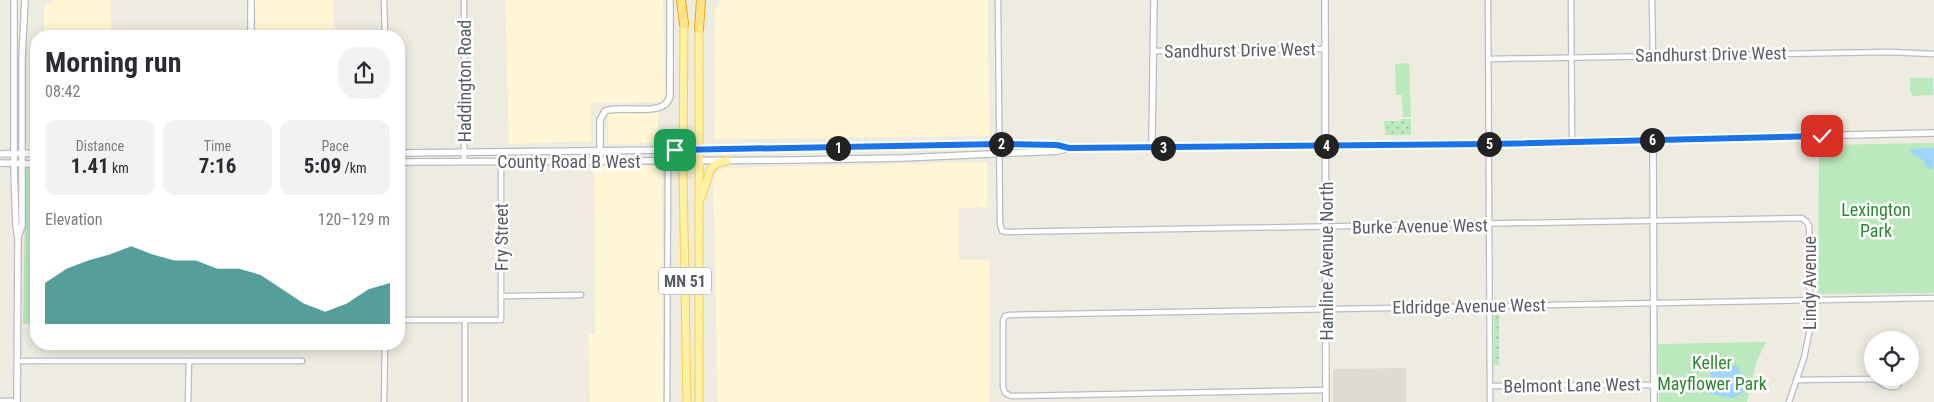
<!DOCTYPE html>
<meta charset="utf-8">
<style>
:root{--surface:#fff;--page:#f2f2f3;--text:#2b2b33;--muted:#7c7c81;--accent:#0f766e}
body{margin:0;font-family:"Roboto Condensed",sans-serif;background:var(--page);color:var(--text);height:100vh;display:flex;flex-direction:column;font-size:19px;white-space:nowrap}
*{box-sizing:border-box;margin:0}
p{font-size:16px;color:var(--muted)}
.icon{flex:none;width:28px;height:28px;fill:none;stroke:currentColor;stroke-width:2;stroke-linecap:round;stroke-linejoin:round}
.map{position:relative;flex:1;overflow:hidden}
.side{position:absolute;left:30px;top:30px;width:375px;height:320px;display:flex;flex-direction:column;background:var(--surface);border-radius:20px;box-shadow:0 2px 12px #0003}
.side>*{flex:none}
.buttons{position:absolute;left:1864px;top:331px;display:grid;gap:10px}
.buttons a{display:grid;place-items:center;width:55px;height:55px;border-radius:50%;background:var(--surface);box-shadow:0 2px 12px #0003;font-size:25px}
.pin{position:absolute;display:grid;place-items:center;width:42px;height:42px;color:#fff;margin:-21px;border-radius:10px;box-shadow:0 2px 8px #0006}
.km{position:absolute;width:25px;height:25px;margin:-12px;border-radius:50%;background:#222;color:#fff;font-size:14px;line-height:25px;text-align:center}
.round{display:grid;place-items:center;flex:none;width:52px;height:52px;border-radius:20px;background:var(--page)}
.headline{display:flex;align-items:center;justify-content:space-between;height:85px;padding:0 15px}
h1{font-size:28px;font-weight:700;line-height:38px}
.figures{display:grid;grid-template-columns:repeat(3,1fr);gap:8px;height:85px;padding:5px 15px}
.figures div{display:grid;align-content:center;border-radius:12px;background:var(--page);text-align:center}
.figures b{font-size:21px;font-weight:700}
.figures small{font-size:14px;font-weight:400}
.figures p{font-size:14px}
.chart{height:140px;padding:10px 15px}
.chart p{display:flex;justify-content:space-between}
.chart svg{width:100%;height:90px;margin-top:5px;fill:var(--accent);opacity:.7}
.map>svg:first-child{display:block}
.commercial{fill:#fff6d5}
.education{fill:#dedbd0}
.park{fill:#bbe8bc}
.garden{fill:url(#garden-dots)}
.water{fill:#a0d4ff}
.lines{fill:none;stroke-linecap:round;stroke-linejoin:round}
.minor-casing{stroke:#b9bcc2;stroke-width:7}
.tertiary-casing{stroke:#b9bcc2;stroke-width:8}
.primary-casing{stroke:#fcce4c;stroke-width:9}
.motorway-casing{stroke:#efa900;stroke-width:10}
.minor{stroke:#fff;stroke-width:4.5}
.tertiary{stroke:#fff;stroke-width:5.5}
.primary{stroke:#fff2a5;stroke-width:7}
.motorway{stroke:#ffe387;stroke-width:8}
.route-casing{stroke:#fff;stroke-width:10}
.route{stroke:#1a73e8;stroke-width:6}
.labels{text-anchor:middle;dominant-baseline:central;stroke-width:5;stroke-linejoin:round;paint-order:stroke}
.shield{fill:#fff;stroke:#8c8e92;stroke-width:1}
.shield-label{font-size:16px;font-weight:bold;fill:#5a5e64}
.street-label{font-size:18px;fill:#5a5e64;stroke:#fff}
.park-label{font-size:18px;fill:#2e8733;stroke:#fff}
</style>
<div class="map">
<svg width="1934" height="402" viewBox="0 0 1934 402">
<defs>
<pattern id="garden-dots" width="8" height="8" patternUnits="userSpaceOnUse" patternTransform="scale(1.25)"><rect width="8" height="8" fill="#bbe8bc"/><path d="M2 2h.1M6 6h.1" fill="none" stroke="#9bbf9c" stroke-width="1.8" stroke-linecap="round"/></pattern>
</defs>
<rect width="100%" height="100%" fill="#eeece1"/>
<g class="commercial">
<path d="M54,0h57v36h-67v-25l3,-6z"/>
<path d="M255,0h79v36h-78z"/>
<path d="M505,0h158l2,102 -74,1v38l-82,3z"/>
<path d="M720,0h268l1,136 -275,3 1,-127z"/>
<path d="M658,112v31l-50,1v-31z"/>
<path d="M987,162v45l-28,1v52h30l1,142h-272l-5,-222 3,-6 8,-6z"/>
<path d="M662,165l1,237h-73l-1,-68h6l-1,-168z"/>
</g>
<path class="education" d="M1406,368v34h-73v-33z"/>
<g class="park">
<path d="M1409,63l2,54h-8l-1,-22h-6l-1,-31z"/>
<path d="M1910,78h23v17l-21,1v-4h-2z"/>
<path d="M1934,143v150l-116,1 1,-149z"/>
<path d="M36,167v156l-13,1 3,-156z"/>
<path d="M1766,342l-10,21 -9,39h-88l-1,-58z"/>
</g>
<g class="garden">
<path d="M1401,119h10v16h-26l-1,-14h17z"/>
<path d="M1499,309v56h-5v-52z"/>
</g>
<g class="water">
<path d="M1920,148h14l-1,21h-5l-4,-8 -14,-9v-2z"/>
<path d="M1726,366h12l5,14v12l-9,6 -25,-4v-13l3,-12z"/>
</g>
<g class="lines">
<defs>
<g id="minor">
<path d="M384,0l1,36"/>
<path d="M464,0v161"/>
<path d="M998,0l2,224 2,7 6,1 794,-14 4,3 3,5 1,103 -6,29 -15,44"/>
<path d="M1488,0l2,402"/>
<path d="M1571,0l1,141"/>
<path d="M1652,0l1,55"/>
<path d="M1155,51l171,-2"/>
<path d="M1489,59l400,-7 45,2"/>
<path d="M501,296l80,-1"/>
<path d="M399,320h102v-167"/>
<path d="M17,361h285"/>
<path d="M1796,380l79,-1c8,5 13,10 23,7l2,-8"/>
<path d="M1491,386l163,-1"/>
<path d="M1326,390l-315,6 -6,-3 -2,-6v-66l2,-5 4,-1 925,-17"/>
<path d="M0,401h17"/>
<path d="M188,402l1,-41"/>
<path d="M384,402l1,-58"/>
<path d="M465,402v-82"/>
<path d="M667,402l1,-241"/>
</g>
<g id="tertiary">
<path d="M14,0v170l2,56 2,12 -1,164"/>
<path d="M251,0v36"/>
<path d="M1154,0l-2,140 3,8"/>
<path d="M1325,0l1,402"/>
<path d="M1653,140l1,262"/>
<path d="M399,153l370,-4 231,-5 57,1 10,3"/>
<path d="M0,154l36,-1"/>
<path d="M600,161v-41l5,-9c17,-7 62,8 65,-16v-95"/>
<path d="M399,162l395,-2 109,-2 155,-7 11,-3 421,-5 444,-10"/>
<path d="M0,163l36,1"/>
<path d="M18,237l4,-11v-168l3,-58"/>
</g>
<g id="primary">
<path d="M684,20l-1,149 4,233"/>
<path d="M699,25v377"/>
<path d="M699,203l12,-34 6,-6 10,-2"/>
</g>
<g id="motorway">
<path d="M681,0l3,24"/>
<path d="M699,29l2,-29"/>
</g>
</defs>
<use href="#minor" class="minor-casing"/>
<use href="#tertiary" class="tertiary-casing"/>
<use href="#primary" class="primary-casing"/>
<use href="#motorway" class="motorway-casing"/>
<use href="#minor" class="minor"/>
<use href="#tertiary" class="tertiary"/>
<use href="#primary" class="primary"/>
<use href="#motorway" class="motorway"/>
</g>
<g class="lines">
<defs>
<path id="route" d="M675,150l325,-6 57,1 12,3 421,-4 332,-8"/>
</defs>
<use href="#route" class="route-casing"/>
<use href="#route" class="route"/>
</g>
<g class="labels">
<rect class="shield" x="659" y="267.5" width="52" height="27" rx="4"/>
<g class="shield-label">
<text x="685" y="281">MN 51</text>
</g>
<g class="street-label">
<text transform="translate(1240 50) rotate(-1)">Sandhurst Drive West</text>
<text transform="translate(1711 54) rotate(-1)">Sandhurst Drive West</text>
<text transform="translate(464 81) rotate(-90)">Haddington Road</text>
<text x="569" y="161">County Road B West</text>
<text transform="translate(1420 226) rotate(-1)">Burke Avenue West</text>
<text transform="translate(501 237) rotate(-90)">Fry Street</text>
<text transform="translate(1326 261) rotate(-90)">Hamline Avenue North</text>
<text transform="translate(1809 283) rotate(-90)">Lindy Avenue</text>
<text transform="translate(1469 306) rotate(-1)">Eldridge Avenue West</text>
<text transform="translate(1572 385) rotate(-1)">Belmont Lane West</text>
</g>
<g class="park-label">
<text x="1876" y="209">Lexington<tspan x="1876" dy="21">Park</tspan></text>
<text x="1712" y="362">Keller<tspan x="1712" dy="21">Mayflower Park</tspan></text>
</g>
</g>
</svg>
<div class="buttons">
<a><svg class="icon" aria-label="locate" viewBox="0 0 24 24"><circle cx="12" cy="12" r="6"/><path d="M12 2v4M12 18v4M2 12h4M18 12h4"/></svg></a>
</div>
<div class="pin" style="left:675px;top:150px;background:#1e9e55"><svg class="icon" aria-label="arrive" viewBox="0 0 24 24"><path d="M6 21V4h12l-3 4 3 4H6"/></svg></div>
<div class="pin" style="left:1822px;top:136px;background:#d93025"><svg class="icon" aria-label="check" viewBox="0 0 24 24"><path d="M5 12l5 5 9-10"/></svg></div>
<b class="km" style="left:838px;top:148px">1</b>
<b class="km" style="left:1001px;top:144px">2</b>
<b class="km" style="left:1163px;top:148px">3</b>
<b class="km" style="left:1326px;top:146px">4</b>
<b class="km" style="left:1489px;top:144px">5</b>
<b class="km" style="left:1652px;top:140px">6</b>
<section class="side">
<div class="headline"><div><h1>Morning run</h1><p>08:42</p></div><a class="round"><svg class="icon" aria-label="share" viewBox="0 0 24 24"><path d="M12 15V3M7 8l5-5 5 5M5 13v7h14v-7"/></svg></a></div>
<div class="figures">
<div><p>Distance</p><b>1.41<small> km</small></b></div>
<div><p>Time</p><b>7:16</b></div>
<div><p>Pace</p><b>5:09<small> /km</small></b></div>
</div>
<div class="chart"><p><span>Elevation</span>120–129 m</p>
<svg viewBox="0 0 160 44" preserveAspectRatio="none"><path d="M0 44V24L10 17L20 13L30 10L40 6L50 10L60 13L70 13L80 17L90 17L100 20L110 27L120 34L130 38L140 34L150 27L160 24V44z"/></svg>
</div>
</section>
</div>
